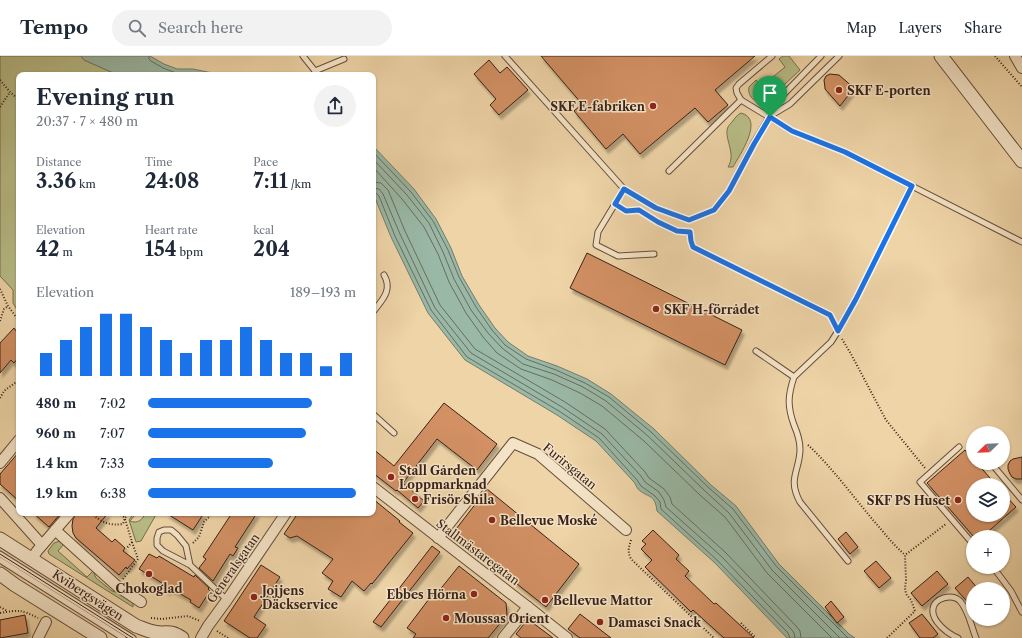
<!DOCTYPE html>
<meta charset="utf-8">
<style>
:root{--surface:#fff;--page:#f2f2f3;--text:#1f2937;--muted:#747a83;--line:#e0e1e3;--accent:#1a73e8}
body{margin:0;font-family:"Libre Caslon Text",serif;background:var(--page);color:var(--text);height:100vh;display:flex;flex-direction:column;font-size:15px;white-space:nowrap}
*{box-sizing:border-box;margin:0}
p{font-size:13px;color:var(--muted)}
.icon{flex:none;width:22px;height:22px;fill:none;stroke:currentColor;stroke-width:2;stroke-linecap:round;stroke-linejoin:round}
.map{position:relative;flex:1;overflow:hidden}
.side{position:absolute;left:16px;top:16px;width:360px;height:444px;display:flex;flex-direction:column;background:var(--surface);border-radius:8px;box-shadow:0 1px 3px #0004}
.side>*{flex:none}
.needle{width:26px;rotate:247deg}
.buttons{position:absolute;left:966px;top:370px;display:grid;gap:8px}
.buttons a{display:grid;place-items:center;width:44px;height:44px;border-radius:50%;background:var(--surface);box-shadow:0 1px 3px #0004;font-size:20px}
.pin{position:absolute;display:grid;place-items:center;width:34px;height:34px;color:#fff;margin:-41px -17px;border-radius:50% 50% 50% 0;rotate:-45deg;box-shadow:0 0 4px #0007}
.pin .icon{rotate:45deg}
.round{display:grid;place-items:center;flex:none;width:42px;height:42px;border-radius:21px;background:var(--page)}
.overview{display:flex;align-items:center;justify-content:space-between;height:68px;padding:0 20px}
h1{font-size:22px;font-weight:800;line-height:30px}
.stats{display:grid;grid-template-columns:repeat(3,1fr);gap:6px;height:68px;padding:4px 20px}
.stats div{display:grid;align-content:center}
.stats b{font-size:20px;font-weight:800}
.stats small{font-size:11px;font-weight:400}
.stats p{font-size:11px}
.chart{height:112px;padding:8px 20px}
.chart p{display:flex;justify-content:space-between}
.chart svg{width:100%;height:72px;margin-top:4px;stroke:var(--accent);stroke-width:6}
ul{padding:0 20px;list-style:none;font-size:13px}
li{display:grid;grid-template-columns:64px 48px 1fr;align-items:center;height:30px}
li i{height:10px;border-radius:5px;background:var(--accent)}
header{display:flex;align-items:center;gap:24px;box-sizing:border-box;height:56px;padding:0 20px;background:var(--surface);border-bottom:1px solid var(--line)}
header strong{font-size:19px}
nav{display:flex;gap:22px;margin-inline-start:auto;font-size:14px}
.search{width:280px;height:36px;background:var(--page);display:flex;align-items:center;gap:10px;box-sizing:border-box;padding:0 14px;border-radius:22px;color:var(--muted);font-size:15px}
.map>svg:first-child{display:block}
.green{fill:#b8bd87;stroke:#786f50}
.water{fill:#99b8a6;stroke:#737c6d}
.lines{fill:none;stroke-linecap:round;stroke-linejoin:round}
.shore{stroke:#696c5f;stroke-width:1}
.building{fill:#d29064;stroke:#392118;filter:url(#shadow)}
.service-casing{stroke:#664e3c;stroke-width:7}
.minor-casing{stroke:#664e3c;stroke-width:12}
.tertiary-casing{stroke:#664e3c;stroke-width:15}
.path{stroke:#392118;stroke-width:2;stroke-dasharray:1 2;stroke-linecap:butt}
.service{stroke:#f4e3c6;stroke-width:5}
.minor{stroke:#f4e3c6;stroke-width:10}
.tertiary{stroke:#f4e3c6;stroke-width:13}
.tram{stroke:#392118;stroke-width:1}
.route-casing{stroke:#fff;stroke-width:8}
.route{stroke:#1a73e8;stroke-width:5}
.poi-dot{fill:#8f2418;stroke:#f4e3c6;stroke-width:1.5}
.labels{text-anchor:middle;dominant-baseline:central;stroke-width:3;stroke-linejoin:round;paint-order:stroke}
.poi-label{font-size:12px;font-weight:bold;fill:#392118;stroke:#f4e3c6;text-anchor:start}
.street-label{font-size:12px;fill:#392118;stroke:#f4e3c6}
</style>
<header>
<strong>Tempo</strong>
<div class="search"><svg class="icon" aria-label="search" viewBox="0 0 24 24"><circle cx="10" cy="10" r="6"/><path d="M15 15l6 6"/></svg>Search here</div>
<nav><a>Map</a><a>Layers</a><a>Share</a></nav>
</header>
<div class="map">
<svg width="1022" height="582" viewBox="0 0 1022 582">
<defs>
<filter id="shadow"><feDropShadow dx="2.5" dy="4.5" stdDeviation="1" flood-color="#0004"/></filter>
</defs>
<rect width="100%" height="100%" fill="#eed4a7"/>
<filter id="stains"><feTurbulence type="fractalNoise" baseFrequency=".005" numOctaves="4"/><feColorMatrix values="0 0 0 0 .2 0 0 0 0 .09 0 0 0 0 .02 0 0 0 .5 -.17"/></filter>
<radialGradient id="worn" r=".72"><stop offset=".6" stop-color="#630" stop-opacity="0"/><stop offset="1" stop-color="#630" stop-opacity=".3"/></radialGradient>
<g class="green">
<path d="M0,0h81l3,4 34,15h-99v238l-6,-10v-13l-13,-14z"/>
<path d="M783,0h6l11,14 -32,30c-11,5 -21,-2 -19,-13l7,-7 3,4 7,-6 3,2 16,-13 -6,-8z"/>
<path d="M741,57c24,6 -2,43 -8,54h-5c9,-14 -5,-29 0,-40 1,-2 3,-4 4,-5 3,-4 5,-7 9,-9z"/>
<path d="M134,457l1,2 -5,6c7,3 13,-1 15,-8h12l-16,28 -5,1 -7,-22z"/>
<path d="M60,485l1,1 2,3 -5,6 29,26 6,-6 3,7 16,13 13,4 8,6v6l-84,-53 -1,-3 6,-8z"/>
</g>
<g class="water">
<path d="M81,0h69l14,8 13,5h16l29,6h-104l-34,-15z"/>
<path d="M373,90l41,43 22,30 15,29 11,28 17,29 16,23 13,14 20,14 29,10 30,13 24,15 43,35 57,56 25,21 43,58 70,70 6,4h-68l-72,-75 -58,-52c-2,-18 -10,-13 -19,-22 -1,-1 -3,-6 -4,-7l-38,-41 -39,-26 -92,-55 -37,-47 -37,-76 -18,-44z"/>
</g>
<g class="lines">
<g class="shore">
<path d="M149,0v3l2,2 12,7 13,5h17l10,2"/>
<path d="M373,96l38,40 22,29 15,29 11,27 17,30 16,23 13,15 21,14 30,11 29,13 24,14 42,35 58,56 24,21 43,57 72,72"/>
<path d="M373,103l34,36 22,28 14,29 11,27 17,31 17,23 14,15 21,16 31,10 29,13 23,14 42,35 57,55 24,22 43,57 68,68"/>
<path d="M373,111l29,32 22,28 14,27 11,28 17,31 17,24 14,16 24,16 31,11 28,13 22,13 42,35 57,55 24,21 42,56 65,65"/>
<path d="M373,126l8,1 7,7 17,41 35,74 35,44 90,53 40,27 40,43 4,6 15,11 6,8 2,7 53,48 71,74 4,5 1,7"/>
<path d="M373,132l6,1 4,5 17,40 35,74 36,45 91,54 40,27 39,42 4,6 14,10 5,8 2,7 55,49 71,74 2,3 1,5"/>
<path d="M373,137h3l3,3 16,40 36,74 36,47 92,54 40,27 38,42 4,6 14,10 5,6 1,7 56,51 71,73 2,5"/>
</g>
</g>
<g class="building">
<path d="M541,0h214l-40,34 13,15 -20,17 -13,-14 -55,46 -17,-20 -17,15 -32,-38 8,-7z"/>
<path d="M489,4l11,13 7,-6 21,23 -29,25 -9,-10 6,-6 -22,-25z"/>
<path d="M830,18l9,1 15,13 -14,18 -15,-17v-1l-1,-8 2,-4z"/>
<path d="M587,197l155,77 -17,35 -155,-77z"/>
<path d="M14,272l5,7v22l-5,6 -3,-3 -11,13v-30z"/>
<path d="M444,347l53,41 -20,26 -40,-31 -34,44 21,18 -6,7 -21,-18 -1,1 -23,-18v-24l21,17z"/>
<path d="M965,394l8,9v4h4l19,22h-23v30h30v-22l13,14 -34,30h-8l-47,-54z"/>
<path d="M19,396v49l-19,-17v-10z"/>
<path d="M1022,401v22h-6l-4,-2 -2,-3 -2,-5v-4l2,-4 3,-2z"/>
<path d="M487,433l92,75 -33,43 -93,-74z"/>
<path d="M373,443l27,22 -1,1 14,11 -41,51 -1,-1 -7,8 -12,-10 -11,16 -13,-8 5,-8 -11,-8 11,-14 -36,-23 -7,2 -6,-4 14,-21h75z"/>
<path d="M33,457h28l-12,14z"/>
<path d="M76,457h32l-12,15 16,14 3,-3 10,9 -2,3 12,9 -8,9 -1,-2 -7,8 -43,-37 -3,-5 -1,-7 1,-7z"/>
<path d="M166,457h38l-11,17z"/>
<path d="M232,457h25l-22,34 3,1 -5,8 -3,-2 -17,27 -14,-13 7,-9 -3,-2z"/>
<path d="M653,474l26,25 -3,4 13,12 -4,5 29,28 2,-1 38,35h-30l-31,-28 -2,2 -46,-45 7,-7 -11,-11 5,-5 -4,-3z"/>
<path d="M846,476l12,15 -8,7 -12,-15z"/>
<path d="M432,490l8,6 -59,75 -8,-5z"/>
<path d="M149,498l8,4 2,-2 35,21 1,-2 14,13 -1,1 2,2 -11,17 -9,-6 1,-2 -21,-12 -2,3 -8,-5 2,-3 -23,-14z"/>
<path d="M876,505l15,17 -12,10 -15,-17z"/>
<path d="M261,509l19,12 -26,40 12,8 -9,13h-7l-26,-17z"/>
<path d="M459,510l47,37 1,12 -19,23h-75l3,-4 -9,-6 25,-33 2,2z"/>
<path d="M937,515l11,13 -26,22 -11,-13z"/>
<path d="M968,521l10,12h-5v19l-18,-20z"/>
<path d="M831,545l13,16 -7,6 -12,-16z"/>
<path d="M580,558l31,24h-31l-12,-9z"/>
<path d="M922,558l16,20 -5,4h-13l-11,-15z"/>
<path d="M25,559l3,18 -28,5v-18z"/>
<path d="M533,567l20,15h-32l-5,-4 8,-10z"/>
</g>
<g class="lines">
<defs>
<g id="service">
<path d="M303,0l12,15 29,-12"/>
<path d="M505,0l119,133 32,19 33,12 25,-10 15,-19 24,-47 29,-48 39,-40"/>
<path d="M772,0l-33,28 -3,4 1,5 4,7 51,31 53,21 177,90"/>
<path d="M770,60l20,-12 49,-48"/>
<path d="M669,115l72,-71"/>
<path d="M624,133l-26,43 -2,13 22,11 36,-2"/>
<path d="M373,256c9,-12 20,-22 11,-37"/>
<path d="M756,295l38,26 37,-35 7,-11 18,-32 56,-113"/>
<path d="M794,321c-6,18 -7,29 0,48 3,7 6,15 6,24 0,22 -13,29 0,53l48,59"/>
<path d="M373,358l21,19"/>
<path d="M959,391l-39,35 53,62"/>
<path d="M991,407l31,37"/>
<path d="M0,498l133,84"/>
<path d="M0,504l123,78"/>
<path d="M190,509l-4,-19 -9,-11 -6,-5h-7l-5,2 -2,6v7l6,6 27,14 37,35"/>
<path d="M993,511l18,24 11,21"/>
<path d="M958,582c-10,-4 -27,-17 -25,-29 1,-11 19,-16 27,-8 9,10 11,25 16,37"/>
</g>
<g id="minor">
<path d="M1015,0l7,12"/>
<path d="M0,407l19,-23"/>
<path d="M373,431l155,120 39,31"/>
<path d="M0,442l42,47"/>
<path d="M55,474l62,56 24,16"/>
<path d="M438,482l75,-95 25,11 88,76"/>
<path d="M32,503l5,-8 33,-38"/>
<path d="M38,582l8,-16"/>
<path d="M201,582l7,-12 19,-26 59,-87"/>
<path d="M503,582l25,-31"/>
</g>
<g id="tertiary">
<path d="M941,0l81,105"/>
<path d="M0,483l136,87c6,2 12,5 18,6 13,3 15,-3 28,6"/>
<path d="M0,518l15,11 85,53"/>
</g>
</defs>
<use href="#service" class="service-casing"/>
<use href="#minor" class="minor-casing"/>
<use href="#tertiary" class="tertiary-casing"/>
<g class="path">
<path d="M995,0l27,31"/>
<path d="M0,24l10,12 9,8"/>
<path d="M0,51l10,-15"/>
<path d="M621,152l5,3 13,-1 19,12 19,9 13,1 1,9 2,6 137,68 3,8"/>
<path d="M0,233l8,17 11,15"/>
<path d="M0,265l4,-12 4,-3"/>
<path d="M842,283l9,15 35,66 39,48"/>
<path d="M0,342l4,-7 15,-11"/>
<path d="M808,389c26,24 48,56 72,83 8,10 16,19 25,27"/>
<path d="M91,457c10,9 18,13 32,11l2,-6"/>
<path d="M118,457l7,5 4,-5"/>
<path d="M125,463l7,23 -6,7"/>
<path d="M631,484c-2,8 -4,10 0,19l83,79"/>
<path d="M193,487l6,-6 5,-15 9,-9"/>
<path d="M123,523l15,-20 -6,-17"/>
<path d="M0,551l7,4"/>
<path d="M0,557c19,-3 20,-4 38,5"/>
<path d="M151,562l11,1 26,-3 12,5"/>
<path d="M741,567l15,15"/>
<path d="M217,575l11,7"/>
<path d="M887,582l28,-27 -4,-11 -5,-6 -1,-6 1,-8 -1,-25 41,-31"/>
</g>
<use href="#service" class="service"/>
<use href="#minor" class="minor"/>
<use href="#tertiary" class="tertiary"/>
<path class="tram" d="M0,498l133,84"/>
</g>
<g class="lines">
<defs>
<path id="route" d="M770,61l22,14 53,21 67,34 -56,113 -18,32 -8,-16 -137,-68 -2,-6 -1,-9 -13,-1 -19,-9 -19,-12 -13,1 -11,-7 9,-15 32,19 33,12 25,-10 15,-19 25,-47z"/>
</defs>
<use href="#route" class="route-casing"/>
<use href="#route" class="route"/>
</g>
<g class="poi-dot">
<circle cx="839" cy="34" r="4"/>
<circle cx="653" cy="50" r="4"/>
<circle cx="656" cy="253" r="4"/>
<circle cx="391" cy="421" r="4"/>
<circle cx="415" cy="443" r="4"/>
<circle cx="958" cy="444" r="4"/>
<circle cx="492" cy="464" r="4"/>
<circle cx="149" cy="518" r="4"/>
<circle cx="474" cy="538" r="4"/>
<circle cx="254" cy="541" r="4"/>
<circle cx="545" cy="544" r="4"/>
<circle cx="446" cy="562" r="4"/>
<circle cx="600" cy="566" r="4"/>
</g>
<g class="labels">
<g class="poi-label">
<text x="847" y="34">SKF E-porten</text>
<text x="645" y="50" text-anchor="end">SKF E-fabriken</text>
<text x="664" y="253">SKF H-förrådet</text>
<text x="399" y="414">Stall Gården<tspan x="399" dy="14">Loppmarknad</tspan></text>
<text x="423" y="443">Frisör Shila</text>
<text x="950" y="444" text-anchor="end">SKF PS Huset</text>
<text x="500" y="464">Bellevue Moské</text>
<text x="149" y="532" text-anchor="middle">Chokoglad</text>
<text x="262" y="534">Jojjens<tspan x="262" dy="14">Däckservice</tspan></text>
<text x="466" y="538" text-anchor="end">Ebbes Hörna</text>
<text x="553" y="544">Bellevue Mattor</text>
<text x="454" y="562">Moussas Orient</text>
<text x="608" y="566">Damasci Snack</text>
</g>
<g class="street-label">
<text transform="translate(570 410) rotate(39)">Furirsgatan</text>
<text transform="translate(478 496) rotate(37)">Stallmästaregatan</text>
<text transform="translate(233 512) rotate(-55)">Generalsgatan</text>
<text transform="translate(88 539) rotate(33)">Kvibergsvägen</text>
</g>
</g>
<rect width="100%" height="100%" filter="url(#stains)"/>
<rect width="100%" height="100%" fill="url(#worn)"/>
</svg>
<div class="buttons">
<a><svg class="needle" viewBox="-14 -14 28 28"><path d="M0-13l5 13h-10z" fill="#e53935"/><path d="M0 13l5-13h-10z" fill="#747a83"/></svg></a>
<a><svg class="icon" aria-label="layers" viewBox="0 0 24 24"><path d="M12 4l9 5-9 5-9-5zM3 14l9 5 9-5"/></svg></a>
<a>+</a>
<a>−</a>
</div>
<div class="pin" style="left:770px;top:61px;background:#1e9e55"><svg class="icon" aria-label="arrive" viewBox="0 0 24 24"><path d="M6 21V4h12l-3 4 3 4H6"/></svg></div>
<section class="side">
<div class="overview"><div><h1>Evening run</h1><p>20:37 · 7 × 480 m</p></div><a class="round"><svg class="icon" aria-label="share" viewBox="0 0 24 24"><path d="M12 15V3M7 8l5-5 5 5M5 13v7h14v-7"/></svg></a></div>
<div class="stats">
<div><p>Distance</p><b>3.36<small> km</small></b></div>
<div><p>Time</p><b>24:08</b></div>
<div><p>Pace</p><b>7:11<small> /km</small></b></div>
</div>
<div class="stats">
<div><p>Elevation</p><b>42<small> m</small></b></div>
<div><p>Heart rate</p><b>154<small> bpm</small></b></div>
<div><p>kcal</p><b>204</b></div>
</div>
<div class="chart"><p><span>Elevation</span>189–193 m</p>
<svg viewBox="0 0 160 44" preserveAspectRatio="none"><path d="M5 44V30M15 44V22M25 44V14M35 44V6M45 44V6M55 44V14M65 44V22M75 44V30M85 44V22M95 44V22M105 44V14M115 44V22M125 44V30M135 44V30M145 44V38M155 44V30"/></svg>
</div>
<ul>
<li><b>480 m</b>7:02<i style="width:79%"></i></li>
<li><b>960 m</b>7:07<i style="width:76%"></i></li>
<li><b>1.4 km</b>7:33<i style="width:60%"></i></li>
<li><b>1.9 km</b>6:38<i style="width:100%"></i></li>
</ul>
</section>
</div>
